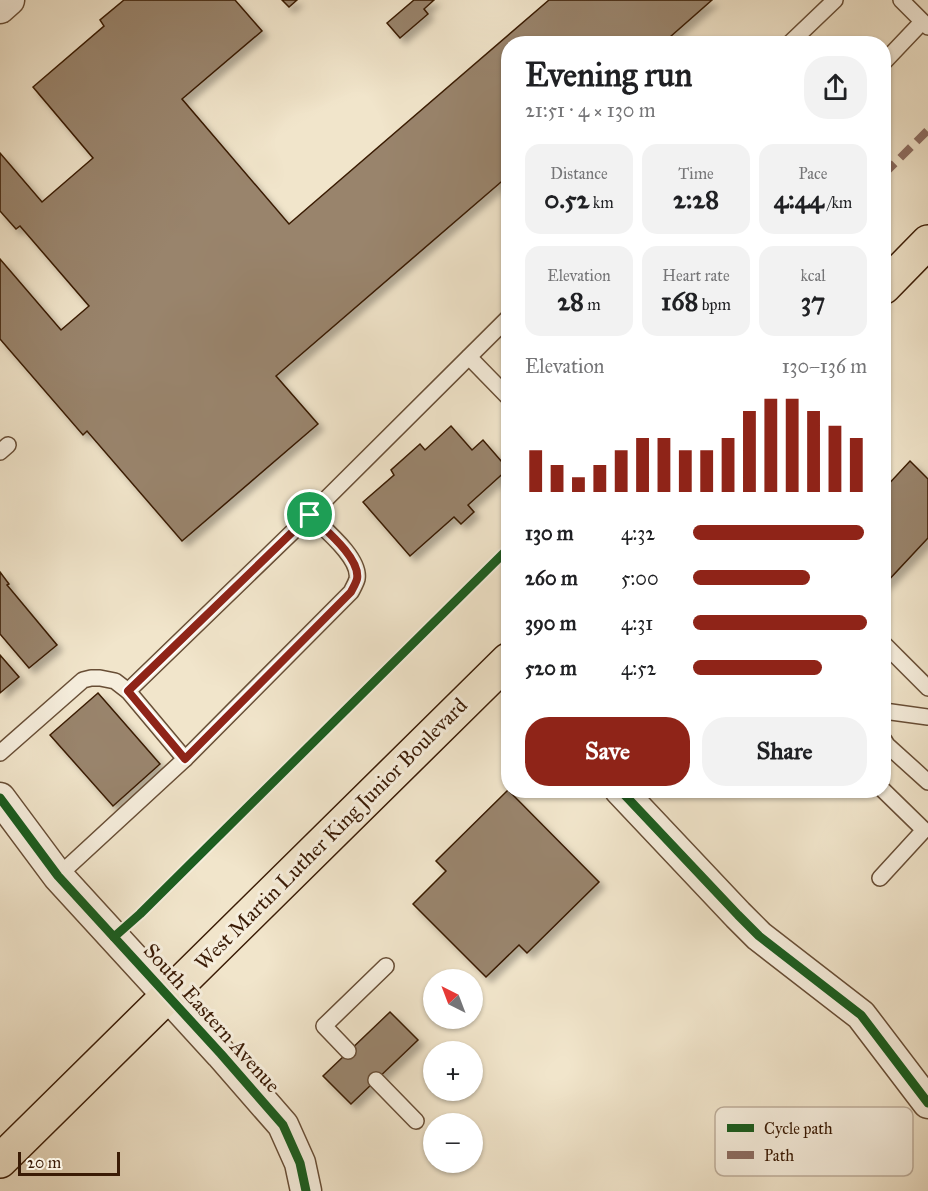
<!DOCTYPE html>
<meta charset="utf-8">
<style>
:root{--surface:#fff;--page:#f2f2f2;--text:#202124;--muted:#757577;--accent:#8f2418}
body{margin:0;font-family:"IM FELL Great Primer",serif;background:var(--page);color:var(--text);height:100vh;display:flex;flex-direction:column;font-size:22px;white-space:nowrap}
*{box-sizing:border-box;margin:0}
p{font-size:20px;color:var(--muted)}
.icon{flex:none;width:33px;height:33px;fill:none;stroke:currentColor;stroke-width:2;stroke-linecap:round;stroke-linejoin:round}
.map{position:relative;flex:1;overflow:hidden}
.drawer{position:absolute;left:501px;top:36px;width:390px;height:762px;display:flex;flex-direction:column;background:var(--surface);border-radius:24px;box-shadow:0 2px 4px #0004}
.drawer>*{flex:none}
.needle{width:39px;rotate:318deg}
.fabs{position:absolute;left:423px;top:969px;display:grid;gap:12px}
.fabs a{display:grid;place-items:center;width:60px;height:60px;border-radius:50%;background:var(--surface);box-shadow:0 2px 4px #0004;font-size:30px}
.scale{position:absolute;left:18px;bottom:15px;width:102px;box-sizing:border-box;padding-left:6px;border:3px solid #3a1b05;border-top:0;font-size:16px;line-height:21px;white-space:nowrap;color:#3a1b05;-webkit-text-stroke:4px #f6eedd;paint-order:stroke}
.pin{position:absolute;display:grid;place-items:center;width:51px;height:51px;color:#fff;margin:-26px;border:3px solid #fff;border-radius:50%;box-shadow:0 2px 6px #0007}
.round{display:grid;place-items:center;flex:none;width:63px;height:63px;border-radius:24px;background:var(--page)}
.head{display:flex;align-items:center;justify-content:space-between;height:102px;padding:0 24px}
h1{font-size:33px;font-weight:700;line-height:45px}
.figures{display:grid;grid-template-columns:repeat(3,1fr);gap:9px;height:102px;padding:6px 24px}
.figures div{display:grid;align-content:center;border-radius:15px;background:var(--page);text-align:center}
.figures b{font-size:26px;font-weight:700}
.figures small{font-size:16px;font-weight:400}
.figures p{font-size:16px}
.chart{height:168px;padding:12px 24px}
.chart p{display:flex;justify-content:space-between}
.chart svg{width:100%;height:108px;margin-top:6px;stroke:var(--accent);stroke-width:6}
.cta{display:flex;gap:12px;margin-top:auto;padding:12px 24px}
.cta a{flex:1;height:69px;border-radius:24px;background:var(--accent);color:#fff;font-size:24px;font-weight:700;line-height:69px;text-align:center}
.cta a+a{background:var(--page);color:var(--text)}
ul{padding:0 24px;list-style:none;font-size:20px}
li{display:grid;grid-template-columns:96px 72px 1fr;align-items:center;height:45px}
li i{height:15px;border-radius:8px;background:var(--accent)}
.map>svg:first-child{display:block}
.building{fill:#99846c;stroke:#3a1b05;stroke-width:1.5;filter:url(#shadow)}
.lines{fill:none;stroke-linecap:round;stroke-linejoin:round}
.service-casing{stroke:#684e36;stroke-width:18}
.minor-casing{stroke:#684e36;stroke-width:33}
.primary-casing{stroke:#3a1b05;stroke-width:36}
.service{stroke:#f6eedd;stroke-width:15}
.minor{stroke:#f6eedd;stroke-width:30}
.primary{stroke:#f1e5cb;stroke-width:33}
.quiet{stroke:#8d6e63;stroke-width:8;stroke-dasharray:15 8;stroke-linecap:butt}
.cycleway-casing{stroke:#f6eedd;stroke-width:13}
.cycleway{stroke:#1b5e20;stroke-width:9}
.route-casing{stroke:#fff;stroke-width:12}
.route{stroke:#8f2418;stroke-width:8}
.labels{text-anchor:middle;dominant-baseline:central;stroke-width:6;stroke-linejoin:round;paint-order:stroke}
.street-label{font-size:21px;fill:#3a1b05;stroke:#f6eedd}
.key{fill:#f6eedd;stroke:#beaf9c;stroke-width:1.5}
.key-label{font-size:16px;fill:#3a1b05}
</style>
<div class="map">
<svg width="928" height="1191" viewBox="0 0 928 1191">
<defs>
<filter id="shadow"><feDropShadow dx="5.5" dy="5.5" stdDeviation="3" flood-color="#0004"/></filter>
</defs>
<rect width="100%" height="100%" fill="#f1e5cb"/>
<filter id="stains"><feTurbulence type="fractalNoise" baseFrequency=".00333" numOctaves="4"/><feColorMatrix values="0 0 0 0 .2 0 0 0 0 .09 0 0 0 0 .02 0 0 0 .5 -.17"/></filter>
<radialGradient id="worn" r=".72"><stop offset=".6" stop-color="#630" stop-opacity="0"/><stop offset="1" stop-color="#630" stop-opacity=".3"/></radialGradient>
<g class="building">
<path d="M124,0h111l27,31 -80,68 107,125 260,-224h163l-50,44h-154v132l-232,200 42,48 -136,117 -95,-110 -4,4 -83,-96v-80l61,71 28,-24 -69,-80 -4,3 -16,-18v-58l42,49 51,-44 -60,-71 71,-61 -4,-6z"/>
<path d="M282,0h15l-8,7z"/>
<path d="M414,0h20l-10,9 4,5 -28,24 -13,-15z"/>
<path d="M451,426l21,24 11,-10 25,29 -40,36 6,7 -13,12 -7,-7 -44,39 -47,-54 31,-27 -3,-5 29,-26 5,6z"/>
<path d="M910,461l18,18v59l-44,47v-96z"/>
<path d="M0,572l9,12 -2,1 50,60 -28,23 -29,-34z"/>
<path d="M0,655l19,22 -19,16z"/>
<path d="M98,693l62,71 -47,42 -63,-71z"/>
<path d="M508,790l91,92 -72,71 -8,-8 -33,32 -73,-73 33,-33 -10,-10z"/>
<path d="M390,1012l28,28 -67,64 -28,-28z"/>
</g>
<g class="lines">
<defs>
<g id="service">
<path d="M901,0l27,27"/>
<path d="M789,44l46,-44"/>
<path d="M884,62l38,-40"/>
<path d="M469,357l39,40"/>
<path d="M0,452l8,-7"/>
<path d="M884,644l44,44"/>
<path d="M128,691l182,-176 198,-197"/>
<path d="M884,711l44,6"/>
<path d="M884,740l3,5 41,37"/>
<path d="M0,753l83,-73 8,-2h9l15,3 13,10 57,68"/>
<path d="M58,876l127,-117 166,-167c2,-4 5,-9 6,-13 4,-21 -34,-51 -47,-64"/>
<path d="M880,878l44,-48 -41,-40"/>
<path d="M348,1051l-24,-25 62,-60"/>
<path d="M376,1080l40,41"/>
</g>
<g id="minor">
<path d="M0,8l9,-8"/>
<path d="M620,790l118,125 21,21 102,79 67,88"/>
<path d="M0,798l58,78 163,178 62,71 17,38 6,28"/>
</g>
<g id="primary">
<path d="M884,287l44,-45"/>
<path d="M0,1161l508,-501"/>
</g>
</defs>
<use href="#service" class="service-casing"/>
<use href="#minor" class="minor-casing"/>
<use href="#primary" class="primary-casing"/>
<use href="#service" class="service"/>
<use href="#minor" class="minor"/>
<use href="#primary" class="primary"/>
<path class="quiet" d="M884,174l44,-44"/>
<defs>
<g id="cycleway">
<path d="M620,790l118,125 21,21 102,79 67,88"/>
<path d="M0,798l58,78 163,178 62,71 17,38 6,28"/>
<path d="M114,937l26,-23 368,-365"/>
</g>
</defs>
<use href="#cycleway" class="cycleway-casing"/>
<use href="#cycleway" class="cycleway"/>
</g>
<g class="lines">
<defs>
<path id="route" d="M310,515c13,13 51,43 47,64 -1,4 -4,9 -6,13l-166,167 -57,-68z"/>
</defs>
<use href="#route" class="route-casing"/>
<use href="#route" class="route"/>
</g>
<g class="labels">
<g class="street-label">
<text transform="translate(331 834) rotate(-45)">West Martin Luther King Junior Boulevard</text>
<text transform="translate(212 1018) rotate(48)">South Eastern Avenue</text>
</g>
</g>
<rect x="715" y="1107" width="198" height="69" rx="9" class="key"/>
<rect x="727" y="1124" width="27" height="8" fill="#1b5e20"/>
<rect x="727" y="1151" width="27" height="8" fill="#8d6e63"/>
<g class="key-label">
<text x="764" y="1134">Cycle path</text>
<text x="764" y="1161">Path</text>
</g>
<rect width="100%" height="100%" filter="url(#stains)"/>
<rect width="100%" height="100%" fill="url(#worn)"/>
</svg>
<div class="fabs">
<a><svg class="needle" viewBox="-14 -14 28 28"><path d="M0-13l5 13h-10z" fill="#e53935"/><path d="M0 13l5-13h-10z" fill="#757577"/></svg></a>
<a>+</a>
<a>−</a>
</div>
<div class="scale">20 m</div>
<div class="pin" style="left:310px;top:515px;background:#1e9e55"><svg class="icon" aria-label="arrive" viewBox="0 0 24 24"><path d="M6 21V4h12l-3 4 3 4H6"/></svg></div>
<section class="drawer">
<div class="head"><div><h1>Evening run</h1><p>21:51 · 4 × 130 m</p></div><a class="round"><svg class="icon" aria-label="share" viewBox="0 0 24 24"><path d="M12 15V3M7 8l5-5 5 5M5 13v7h14v-7"/></svg></a></div>
<div class="figures">
<div><p>Distance</p><b>0.52<small> km</small></b></div>
<div><p>Time</p><b>2:28</b></div>
<div><p>Pace</p><b>4:44<small> /km</small></b></div>
</div>
<div class="figures">
<div><p>Elevation</p><b>28<small> m</small></b></div>
<div><p>Heart rate</p><b>168<small> bpm</small></b></div>
<div><p>kcal</p><b>37</b></div>
</div>
<div class="chart"><p><span>Elevation</span>130–136 m</p>
<svg viewBox="0 0 160 44" preserveAspectRatio="none"><path d="M5 44V27M15 44V33M25 44V38M35 44V33M45 44V27M55 44V22M65 44V22M75 44V27M85 44V27M95 44V22M105 44V11M115 44V6M125 44V6M135 44V11M145 44V17M155 44V22"/></svg>
</div>
<ul>
<li><b>130 m</b>4:32<i style="width:98%"></i></li>
<li><b>260 m</b>5:00<i style="width:67%"></i></li>
<li><b>390 m</b>4:31<i style="width:100%"></i></li>
<li><b>520 m</b>4:52<i style="width:74%"></i></li>
</ul>
<div class="cta"><a>Save</a><a>Share</a></div>
</section>
</div>
